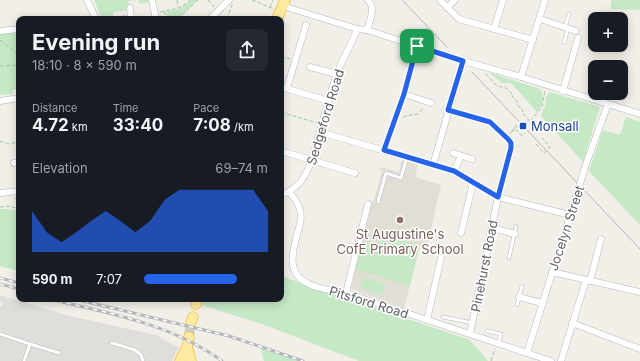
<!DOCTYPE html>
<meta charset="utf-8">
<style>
:root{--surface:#171b24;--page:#242831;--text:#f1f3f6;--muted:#9ea1a6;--accent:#2563eb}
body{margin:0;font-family:Inter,sans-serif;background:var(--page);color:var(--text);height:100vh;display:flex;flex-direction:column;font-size:15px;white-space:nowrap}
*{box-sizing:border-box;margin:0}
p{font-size:13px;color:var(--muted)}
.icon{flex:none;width:22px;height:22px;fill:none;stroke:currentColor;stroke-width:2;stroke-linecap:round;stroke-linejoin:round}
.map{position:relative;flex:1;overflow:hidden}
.panel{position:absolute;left:16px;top:16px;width:268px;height:286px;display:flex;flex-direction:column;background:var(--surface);border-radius:8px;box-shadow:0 2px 10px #0003}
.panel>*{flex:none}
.buttons{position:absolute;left:588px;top:12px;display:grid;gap:8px}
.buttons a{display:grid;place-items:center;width:40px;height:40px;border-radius:8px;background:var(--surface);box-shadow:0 2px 10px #0003;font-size:20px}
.pin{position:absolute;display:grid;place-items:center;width:34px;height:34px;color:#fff;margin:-17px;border-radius:8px;box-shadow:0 2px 6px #0006}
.round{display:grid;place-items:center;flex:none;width:42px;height:42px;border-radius:8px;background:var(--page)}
.summary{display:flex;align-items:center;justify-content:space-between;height:68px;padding:0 16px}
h1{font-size:22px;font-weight:700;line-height:30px}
.figures{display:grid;grid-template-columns:repeat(3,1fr);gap:6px;height:68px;padding:4px 16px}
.figures div{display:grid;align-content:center}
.figures b{font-size:17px;font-weight:700}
.figures small{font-size:11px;font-weight:400}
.figures p{font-size:11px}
.chart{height:112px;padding:8px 16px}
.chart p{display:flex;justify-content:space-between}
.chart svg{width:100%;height:72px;margin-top:4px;fill:var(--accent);opacity:.7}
ul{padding:0 16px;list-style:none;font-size:13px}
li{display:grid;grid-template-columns:64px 48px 1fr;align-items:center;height:30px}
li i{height:10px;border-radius:5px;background:var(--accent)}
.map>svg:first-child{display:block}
.industrial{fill:#e0deda}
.education{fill:#e1ded6}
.green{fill:#c5e8c5}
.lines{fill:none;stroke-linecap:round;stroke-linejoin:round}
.trunk-tunnel{stroke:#ccccc8;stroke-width:10;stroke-dasharray:10 5;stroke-linecap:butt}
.service-casing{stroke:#b5b8bc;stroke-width:4}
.minor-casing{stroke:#b5b8bc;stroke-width:7}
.trunk-casing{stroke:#f9ab00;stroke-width:11}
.path{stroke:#9cc7a9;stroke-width:1;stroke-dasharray:4 2;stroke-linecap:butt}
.service{stroke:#fff;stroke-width:3}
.minor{stroke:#fff;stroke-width:6}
.trunk{stroke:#feeaa1;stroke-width:10}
.tram{stroke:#b6b7b8;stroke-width:1}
.rail-casing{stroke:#b6b7b8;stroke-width:3}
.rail{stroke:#fff;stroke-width:1.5;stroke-dasharray:4.5;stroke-linecap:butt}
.minor-bridge-casing{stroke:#b5b8bc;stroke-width:7;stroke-linecap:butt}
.minor-bridge{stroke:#fff;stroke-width:6}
.route-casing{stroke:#fff;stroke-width:8}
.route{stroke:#2563eb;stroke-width:5}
.transit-dot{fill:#1a4fb4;stroke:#fff;stroke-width:1.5}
.education-dot{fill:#8d6e63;stroke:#fff;stroke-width:1.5}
.labels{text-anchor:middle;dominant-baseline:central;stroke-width:3;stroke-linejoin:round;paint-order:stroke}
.street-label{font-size:13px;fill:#5f6368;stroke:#fff}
.transit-label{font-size:13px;fill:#164399;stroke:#fff;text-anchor:start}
.education-label{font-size:13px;fill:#785e54;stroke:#fff}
</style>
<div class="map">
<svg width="640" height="361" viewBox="0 0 640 361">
<rect width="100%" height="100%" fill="#f1efe8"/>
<path class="industrial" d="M0,295l70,21 86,19 23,13 -7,13h-172v-55h3l-3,-6z"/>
<path class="education" d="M402,160l16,4 -3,13 26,8 -14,62 -7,-1 -16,62 -49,-17 -4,-3 20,-88 1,2 2,-2 8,-29 -2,-1 1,-3 18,5z"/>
<g class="green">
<path d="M94,0h54l1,2 -10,2v-4l-11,1 1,9 -16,2v4l-12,1z"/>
<path d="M192,0h5l-19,19h-11l-1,-7 13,-3z"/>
<path d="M611,0h29v10l-29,-1z"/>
<path d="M19,32v57l-7,1 1,4 -13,1v-61z"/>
<path d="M488,72l52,17c5,8 3,16 -3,23l-26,-29h-9z"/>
<path d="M550,92l50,15 -17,55 -42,-46 4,-10 1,-9z"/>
<path d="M626,117l14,5v103l-51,-54 14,-41 17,5z"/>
<path d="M0,209h7l12,2v60l-19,-5z"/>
<path d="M382,234l12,3 1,-2 11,4v3l10,2 -2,8 4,1 -8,33 -55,-17 6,-27 18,3z"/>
<path d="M281,276l189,64 18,21h-129l-97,-37 -61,-19 2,-6h78z"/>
<path d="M364,277l22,7 -4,11 -22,-7z"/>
<path d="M260,348l40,13h-36z"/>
</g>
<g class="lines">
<path class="trunk-tunnel" d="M189,337l2,-15"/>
<defs>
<g id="service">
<path d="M565,27l4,-13"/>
<path d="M564,43l4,-15"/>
<path d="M378,202l8,-29 15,5 6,-21"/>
<path d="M509,258l7,-32"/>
<path d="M517,305l5,-19"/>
<path d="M443,317l30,6"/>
<path d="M487,331l14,3 -3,10"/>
<path d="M0,334l30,10"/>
<path d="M112,343l23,7 6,5 2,6"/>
<path d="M24,361l6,-17 29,9"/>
</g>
<g id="minor">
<path d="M87,0l9,19"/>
<path d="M152,0l4,19"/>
<path d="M440,0l19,19 74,21"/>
<path d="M283,6l74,23 10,1 96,31 58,16 119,37"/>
<path d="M447,8l8,-8"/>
<path d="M123,19l8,-1 -1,-10"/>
<path d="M210,19l19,-19"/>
<path d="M540,19l36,12"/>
<path d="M494,29l9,-29"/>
<path d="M367,30c3,-10 9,-22 1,-30"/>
<path d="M0,31l19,-2"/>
<path d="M310,67l27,7"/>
<path d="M521,77l24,-77"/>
<path d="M281,87l48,14"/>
<path d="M287,88l19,-63"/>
<path d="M563,91l15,-53"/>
<path d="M404,94l27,9"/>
<path d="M0,101l19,-3"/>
<path d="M448,110l42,12 19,17 2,4v5l-13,49 -28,137"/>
<path d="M320,132l134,39 44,26 72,18"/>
<path d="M384,150l20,-56 13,-48"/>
<path d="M281,151l74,22"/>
<path d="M453,153l19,6"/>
<path d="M14,163l5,-1"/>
<path d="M433,165l30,-104"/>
<path d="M585,167l23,-63"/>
<path d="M454,171l7,-15"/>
<path d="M289,192c4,4 8,10 10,15 4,9 1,19 -2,27 -2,10 -6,21 -4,31 4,23 34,24 53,28l205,68"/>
<path d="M0,193l19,-2"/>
<path d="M281,195c18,-7 24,-17 31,-35 8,-28 15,-58 25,-86 5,-16 15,-29 20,-45"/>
<path d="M492,228l23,6"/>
<path d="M461,233l12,-50"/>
<path d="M552,272l88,20"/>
<path d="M590,281l11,-42"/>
<path d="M346,293l22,-89"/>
<path d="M519,297l23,6"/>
<path d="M427,320l14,-62"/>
<path d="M572,323l68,26"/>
<path d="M527,353l48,-153"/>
<path d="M561,361l25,-81"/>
</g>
<g id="trunk">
<path d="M277,19l8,-19"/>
<path d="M196,304l1,-5"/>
<path d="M191,322l2,-5"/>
<path d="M187,347l4,14"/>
<path d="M180,361l7,-14 2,-10"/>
</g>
</defs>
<use href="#service" class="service-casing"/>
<use href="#minor" class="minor-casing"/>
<use href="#trunk" class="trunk-casing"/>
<g class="path">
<path d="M177,0l1,7"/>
<path d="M208,0l6,7"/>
<path d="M252,0l22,9"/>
<path d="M270,7l3,-7"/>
<path d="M164,11l2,8"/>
<path d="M160,12l19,-4 12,-8"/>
<path d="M184,19l-3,-3 17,-16"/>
<path d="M227,19l5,-14"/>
<path d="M0,40l19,15"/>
<path d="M281,56l9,3"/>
<path d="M0,66l19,-1"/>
<path d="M281,72l3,6"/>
<path d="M486,74l11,12 9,2 7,7 -1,1 6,7 -1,1 6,7 -1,1 11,13 -1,1"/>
<path d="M281,112l36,11"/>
<path d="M403,117c8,-4 16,1 20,-10"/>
<path d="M534,125l1,-1 -4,-4 11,-13 3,-17"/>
<path d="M513,131l2,-6 4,4 1,-1"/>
<path d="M510,133l3,-2 4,-1 5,6 3,-3"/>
<path d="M0,141l8,3 11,-2"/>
<path d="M536,144l8,9 6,-6 -8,-9"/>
<path d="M15,198l4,3"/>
<path d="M0,207l9,-1 10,3"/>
<path d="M491,361l4,-12"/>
</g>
<use href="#service" class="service"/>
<use href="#minor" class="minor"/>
<use href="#trunk" class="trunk"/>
<g class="tram">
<path d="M402,0l45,47"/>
<path d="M472,72l168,177"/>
</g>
<defs>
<g id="rail">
<path d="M0,278l19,5"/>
<path d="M0,284l19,5"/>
<path d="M49,299c60,14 123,25 173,62"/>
<path d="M75,299l154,37 74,25"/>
</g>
</defs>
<use href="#rail" class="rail-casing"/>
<use href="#rail" class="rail"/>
<defs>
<path id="minor-bridge" d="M575,200l10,-33"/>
</defs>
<use href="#minor-bridge" class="minor-bridge-casing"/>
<use href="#minor-bridge" class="minor-bridge"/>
</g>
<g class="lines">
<defs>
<path id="route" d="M417,46l46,15 -15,49 42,12 18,17 3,4v5l-13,49 -44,-26 -70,-21 20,-56z"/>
</defs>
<use href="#route" class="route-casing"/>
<use href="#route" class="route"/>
</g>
<rect class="transit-dot" x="519" y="122" width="8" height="8" rx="2"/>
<circle class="education-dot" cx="400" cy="220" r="4"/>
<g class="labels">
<g class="street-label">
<text transform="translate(325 117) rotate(-73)">Sedgeford Road</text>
<text transform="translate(566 228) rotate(-72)">Jocelyn Street</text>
<text transform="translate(484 266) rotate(-79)">Pinehurst Road</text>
<text transform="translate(369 302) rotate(17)">Pitsford Road</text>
</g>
<g class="transit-label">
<text x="531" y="126">Monsall</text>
</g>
<g class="education-label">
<text x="400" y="234">St Augustine's<tspan x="400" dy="15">CofE Primary School</tspan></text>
</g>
</g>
</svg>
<div class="buttons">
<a>+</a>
<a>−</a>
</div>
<div class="pin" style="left:417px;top:46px;background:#1e9e55"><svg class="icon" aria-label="arrive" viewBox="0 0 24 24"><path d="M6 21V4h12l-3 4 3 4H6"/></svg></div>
<section class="panel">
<div class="summary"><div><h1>Evening run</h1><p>18:10 · 8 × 590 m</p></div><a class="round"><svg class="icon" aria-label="share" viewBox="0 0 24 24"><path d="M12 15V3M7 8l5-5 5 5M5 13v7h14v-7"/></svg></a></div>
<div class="figures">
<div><p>Distance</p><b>4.72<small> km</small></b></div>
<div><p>Time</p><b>33:40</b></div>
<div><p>Pace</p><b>7:08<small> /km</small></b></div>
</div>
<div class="chart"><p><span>Elevation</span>69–74 m</p>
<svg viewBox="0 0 160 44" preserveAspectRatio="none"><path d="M0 44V19L10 32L20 38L30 32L40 25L50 19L60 25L70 32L80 25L90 12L100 6L110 6L120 6L130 6L140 6L150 6L160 19V44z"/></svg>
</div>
<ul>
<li><b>590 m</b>7:07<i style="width:75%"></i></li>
</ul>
</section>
</div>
